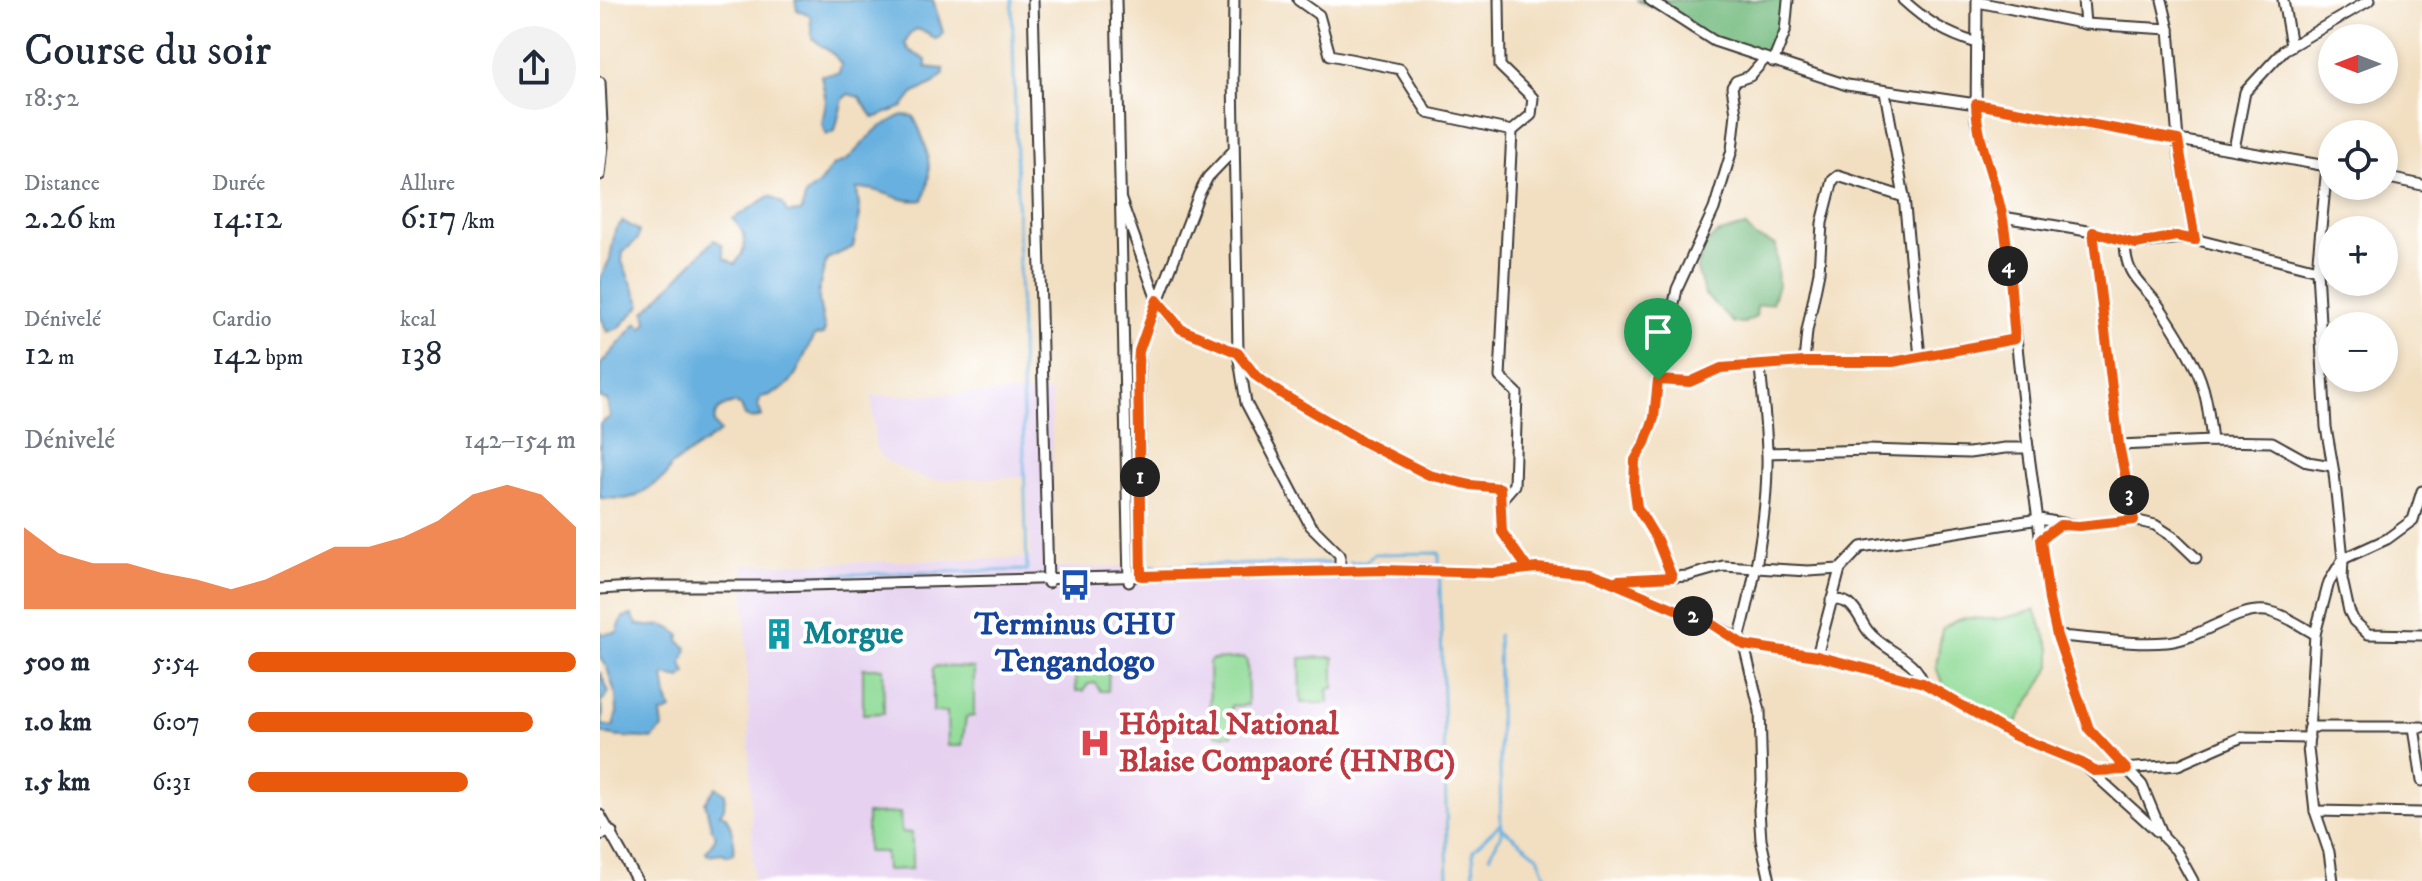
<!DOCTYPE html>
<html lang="fr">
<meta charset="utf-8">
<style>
:root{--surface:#fff;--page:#f2f2f3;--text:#1f2937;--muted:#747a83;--accent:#ea580c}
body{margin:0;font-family:"IM FELL DW Pica",serif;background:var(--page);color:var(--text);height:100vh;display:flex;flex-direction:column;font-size:30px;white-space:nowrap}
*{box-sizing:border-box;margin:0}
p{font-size:26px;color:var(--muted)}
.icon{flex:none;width:44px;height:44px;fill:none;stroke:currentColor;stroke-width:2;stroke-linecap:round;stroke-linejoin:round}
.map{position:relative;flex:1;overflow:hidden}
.details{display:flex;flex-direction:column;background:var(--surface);width:600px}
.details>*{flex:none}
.needle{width:52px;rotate:270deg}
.controls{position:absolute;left:1718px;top:24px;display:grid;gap:16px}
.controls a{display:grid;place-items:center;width:80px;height:80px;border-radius:50%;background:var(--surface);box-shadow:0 4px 12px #0003;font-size:40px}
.pin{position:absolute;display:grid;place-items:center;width:68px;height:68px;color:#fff;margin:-82px -34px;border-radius:50% 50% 50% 0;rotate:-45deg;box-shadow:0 0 8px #0007}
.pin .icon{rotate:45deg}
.km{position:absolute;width:40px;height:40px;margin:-20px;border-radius:50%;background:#222;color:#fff;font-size:22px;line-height:40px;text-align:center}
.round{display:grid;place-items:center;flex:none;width:84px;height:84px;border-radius:42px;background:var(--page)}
.summary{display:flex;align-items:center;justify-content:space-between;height:136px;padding:0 24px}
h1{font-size:44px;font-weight:600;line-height:60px}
.metrics{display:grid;grid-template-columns:repeat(3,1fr);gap:12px;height:136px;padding:8px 24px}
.metrics div{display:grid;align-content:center}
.metrics b{font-size:34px;font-weight:600}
.metrics small{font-size:22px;font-weight:400}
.metrics p{font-size:22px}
.chart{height:224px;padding:16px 24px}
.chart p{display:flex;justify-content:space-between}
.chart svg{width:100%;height:144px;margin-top:8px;fill:var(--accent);opacity:.7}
ul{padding:0 24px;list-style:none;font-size:26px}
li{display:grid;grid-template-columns:128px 96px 1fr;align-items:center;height:60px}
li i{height:20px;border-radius:10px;background:var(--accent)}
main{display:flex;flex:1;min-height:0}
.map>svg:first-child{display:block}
.built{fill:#e6d2f0}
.green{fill:#90db97;stroke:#567c5a;stroke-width:2}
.forest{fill:#74bb80;stroke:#486c4e;stroke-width:2}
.water{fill:#68b0df;stroke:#42667e;stroke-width:2}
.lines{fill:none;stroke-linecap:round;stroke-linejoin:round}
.stream{stroke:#68b0df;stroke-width:3}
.minor-casing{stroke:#3c3935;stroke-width:13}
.minor{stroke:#fff;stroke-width:9}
.route-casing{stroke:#fff;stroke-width:16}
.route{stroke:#ea580c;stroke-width:10}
.labels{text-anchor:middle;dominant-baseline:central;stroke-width:8;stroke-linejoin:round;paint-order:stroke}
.transit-label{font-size:32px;font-weight:bold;fill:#164399;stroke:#fff}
.culture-label{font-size:32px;font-weight:bold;fill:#0d838f;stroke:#fff;text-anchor:start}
.health-label{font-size:32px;font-weight:bold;fill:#be3a42;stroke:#fff;text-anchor:start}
</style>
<main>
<section class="details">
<div class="summary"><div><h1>Course du soir</h1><p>18:52</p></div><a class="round"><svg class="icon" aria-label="share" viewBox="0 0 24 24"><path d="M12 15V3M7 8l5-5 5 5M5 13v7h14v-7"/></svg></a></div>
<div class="metrics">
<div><p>Distance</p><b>2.26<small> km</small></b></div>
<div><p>Durée</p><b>14:12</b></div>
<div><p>Allure</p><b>6:17<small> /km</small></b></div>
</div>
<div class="metrics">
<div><p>Dénivelé</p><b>12<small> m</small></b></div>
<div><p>Cardio</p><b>142<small> bpm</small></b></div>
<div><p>kcal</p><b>138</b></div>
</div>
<div class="chart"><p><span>Dénivelé</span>142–154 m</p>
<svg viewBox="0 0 160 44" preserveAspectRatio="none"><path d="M0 44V19L10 27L20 30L30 30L40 33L50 35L60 38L70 35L80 30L90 25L100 25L110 22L120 17L130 9L140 6L150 9L160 19V44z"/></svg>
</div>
<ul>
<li><b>500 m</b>5:54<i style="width:100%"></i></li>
<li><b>1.0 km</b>6:07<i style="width:87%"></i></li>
<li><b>1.5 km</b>6:31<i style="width:67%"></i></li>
</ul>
</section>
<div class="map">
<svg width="1822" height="881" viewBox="0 0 1822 881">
<rect width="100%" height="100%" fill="#fff"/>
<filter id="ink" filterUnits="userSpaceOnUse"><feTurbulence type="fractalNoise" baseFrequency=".0125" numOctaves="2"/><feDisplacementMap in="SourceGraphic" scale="16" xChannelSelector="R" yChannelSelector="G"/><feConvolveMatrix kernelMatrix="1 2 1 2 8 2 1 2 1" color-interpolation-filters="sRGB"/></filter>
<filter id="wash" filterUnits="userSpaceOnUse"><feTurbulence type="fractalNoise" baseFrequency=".006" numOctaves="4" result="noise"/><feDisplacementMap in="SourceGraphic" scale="32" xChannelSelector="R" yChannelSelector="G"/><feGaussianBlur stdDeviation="1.8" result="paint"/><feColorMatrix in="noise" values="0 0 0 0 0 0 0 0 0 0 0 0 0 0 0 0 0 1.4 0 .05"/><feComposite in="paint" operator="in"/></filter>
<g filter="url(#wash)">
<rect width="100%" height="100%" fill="#f2dfc1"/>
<path class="built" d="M451,392l3,176 383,-7 8,320h-692l-9,-316 287,-7 -4,-81 -101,3 -41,-20 -10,-13 -3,-51z"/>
<g class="green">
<path d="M1435,610l16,40v16l-38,62 -67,-35 -10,-26 6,-38c25,-18 30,-8 55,-10 13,-1 26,-6 38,-9z"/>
<path d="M734,657v31l-6,1 1,14h-28l-1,-45z"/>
<path d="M645,658l2,3 1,44 -17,1 1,29h-16l-1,-12 -5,-4 -1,-56 2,-3z"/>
<path d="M509,663l-1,28h-8l-5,-8 -7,1 -4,7h-8l-1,-27z"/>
<path d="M336,666l38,2v48l-8,1 -4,29h-14l-1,-34h-14v-44z"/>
<path d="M263,668h20l1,45 -21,1z"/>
<path d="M300,813l1,19 11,1v36l-26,1 -1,-18h-18v-38z"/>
</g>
<g class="forest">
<path d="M1037,0h147l-3,36 -9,18c-17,1 -27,-5 -43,-9 -17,-4 -26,-1 -41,-15 -6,-6 -7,-16 -16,-20 -11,-6 -27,-2 -35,-10z"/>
<path d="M1145,226l10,11 21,8 2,40 -6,18 -15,3 -1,11 -12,6h-10l-29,-28 -8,-25 7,-25 13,-11z"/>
</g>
<g class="water">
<path d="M195,0h138l10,32 -3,5 -5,2 -9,-7 -10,-3 -7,6 -4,9 4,6 17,10v7l18,2v5l-10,9 -21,11 -10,13 -29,11 -15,-21 -11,-3 -5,5 -8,32 -9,4 -4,-11 4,-23 -5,-26 18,-2 2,-9 -6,-8 -23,-18 -2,-23 -13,-5z"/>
<path d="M302,115l11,1c14,26 22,56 10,84 -26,4 -43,-14 -66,-11l3,26 -7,32 -26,12c-10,32 -11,37 -2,70l-2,6 -9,1c-15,27 -17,56 -53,61l-3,8 4,11 -10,3 -7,-3 -4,-10 -6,-3c-14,3 -20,6 -21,20l6,9 -49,34 -5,10 -29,20 -12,3 -25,-1v-74l10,-7 -3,-17 -7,-2v-33l3,-3 34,-39 5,5 5,-6 -2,-10 69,-72 8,4 2,14 11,6c14,-18 13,-29 -2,-45l37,-23 13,8 4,9 14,-1 5,-18 13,-10 13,-18 15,-6 30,-31z"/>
<path d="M23,221l16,10 -1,8 -15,13 -1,10 19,43 -22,23 -12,4 -7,-17v-37l10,-19 5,-29z"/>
<path d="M32,615l5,9c20,7 21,-7 43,11l-1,6 8,7 -5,16 4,9 -5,5 -17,-3 3,23 4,12 -10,4 2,14 -11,11c-18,-3 -34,1 -52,-7v-60l9,20 -9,12 3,7 -1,14 11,2 4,-15 -1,-16 -9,-28 -7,-10v-27l3,3 14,-2 6,-15z"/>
<path d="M116,787l9,6 -1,15 -4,6 6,2c5,9 10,28 8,38l-7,2 -4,-3 -15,2 -2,-3 10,-15 -5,-10 -6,-25z"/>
</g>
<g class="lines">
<g class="stream">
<path d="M750,562h16l8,-8 65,-1 9,328"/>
<path d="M547,566l183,-3"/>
<path d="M171,576l256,-6 -15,-570"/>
<path d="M902,828l36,28 10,25"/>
<path d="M890,856l11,-22 -3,-199"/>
<path d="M874,881l-1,-31 27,-26"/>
</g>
</g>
</g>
<g filter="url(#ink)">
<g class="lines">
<defs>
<g id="minor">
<path d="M433,0l15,583"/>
<path d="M516,0l13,582"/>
<path d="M634,0l-1,77 5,276 8,50 64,122 30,30v16"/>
<path d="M698,0l21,15 11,40 70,14 28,44 84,18 -12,246 17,16 -3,92 -13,15"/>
<path d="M899,0l1,66 33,32 -2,17 -19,16"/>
<path d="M1050,0l64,41 133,44 129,19 356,63"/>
<path d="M1303,0c23,21 43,34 74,43"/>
<path d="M1377,0l-1,120 27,97 25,231 21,152 8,36 32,93 53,56 22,53 12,12 17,31"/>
<path d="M1483,0l2,24"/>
<path d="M1562,0l7,29 10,124 16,87"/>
<path d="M1683,0l8,46"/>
<path d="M1378,2l107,22 84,5"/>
<path d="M1173,62l12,-30 3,-32"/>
<path d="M0,82l3,64 -3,29"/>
<path d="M1285,92l19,105 16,160"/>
<path d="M1634,149l11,-57 39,-42 86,-50"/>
<path d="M1727,166l-10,104 9,157 8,46 9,86 -1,20 7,32 5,10 14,13 54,1"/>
<path d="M1784,177l38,8"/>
<path d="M521,200l36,100 24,29 57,24 18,23 24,17 82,48 67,34 42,10 29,3 2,44 26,37"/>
<path d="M1403,217l90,15 43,12 50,-7 131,33"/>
<path d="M1493,232l26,213 15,75"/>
<path d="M1525,240c0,39 16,40 36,69 11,17 23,35 32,54 13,23 16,52 19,78"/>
<path d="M1204,362l3,-31 12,-59 3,-49 11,-43 5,-4 66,21"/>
<path d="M1058,380l32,2 31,-14 83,-6h89l122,-23"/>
<path d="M1519,445l93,-4 60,1 36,20 24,4"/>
<path d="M1167,453l101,-3 101,3 36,-5h23"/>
<path d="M1441,539l19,-14"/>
<path d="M541,576l-2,-225 60,-157 9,-17 25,-26"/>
<path d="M1072,577l-15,-37 -20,-33 -3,-22 1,-25 10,-17 9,-25 4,-38 19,-91 37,-80 18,-59 4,-37 -4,-26 4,-6 14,-5 15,-17"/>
<path d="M1015,582l3,-2 70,-4 35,-10 85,5 32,-2"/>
<path d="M0,589l48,-3h123l611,-16 111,3 44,-5 53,5 123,52 26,14 5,6 16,66 2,70 -3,29 2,30 9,41"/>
<path d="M1231,600c7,0 12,0 18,4 9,7 12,18 19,27 15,20 48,26 55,52"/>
<path d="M1457,636c36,2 73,9 110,6 35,-3 72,-38 104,-30 15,3 31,15 44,22"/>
<path d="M1139,639c15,-55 27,-114 28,-172 1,-33 -4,-67 -7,-100"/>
<path d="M1144,645l73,11 106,27 90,52 69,28 76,69"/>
<path d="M1217,656l23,-87 21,-22 178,-28 40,7 55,-6 21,5 20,13 21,20"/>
<path d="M1709,727h113"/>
<path d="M1814,727l8,54"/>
<path d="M1494,771l84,-6 64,-28 67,1"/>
<path d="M1715,811l107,2"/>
<path d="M0,815l37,66"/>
<path d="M0,835l12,-3"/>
<path d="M1733,881l-4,-29 -14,-41 -7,-63 7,-114 14,-52 14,-23 44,-20 26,-19 9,-29"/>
</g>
</defs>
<use href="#minor" class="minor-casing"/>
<use href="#minor" class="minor"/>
</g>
</g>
<g class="lines" filter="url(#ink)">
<defs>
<path id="route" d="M1058,380l-4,38 -9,25 -10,17 -1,25 3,22 20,33 15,37 -54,3 -3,2 -25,-9 -53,-5 -44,5 -111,-3 -241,6 -3,-210 1,-15 18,-51 24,29 57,24 18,23 24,17 82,48 67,34 42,10 29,3 2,44 26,37 9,-1 53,5 123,52 31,20 73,11 106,27 90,52 69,28 12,8 33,-1 -38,-41 -32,-93 -8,-36 -8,-61 19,-14 19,1 55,-6 -15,-75 -26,-213 43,12 40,-8 19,4 -17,-100 -202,-36c1,37 18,73 26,110 8,40 9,84 13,125l-122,23h-89l-83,6 -31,14 -32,-2"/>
</defs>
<use href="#route" class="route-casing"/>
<use href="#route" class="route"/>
</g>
<defs>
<symbol id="bus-bare" viewBox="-9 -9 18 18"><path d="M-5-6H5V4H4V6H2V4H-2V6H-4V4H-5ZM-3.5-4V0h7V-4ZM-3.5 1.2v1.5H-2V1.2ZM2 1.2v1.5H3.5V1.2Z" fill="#1a4fb4" stroke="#fff" stroke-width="2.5" paint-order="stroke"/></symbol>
<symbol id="building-bare" viewBox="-9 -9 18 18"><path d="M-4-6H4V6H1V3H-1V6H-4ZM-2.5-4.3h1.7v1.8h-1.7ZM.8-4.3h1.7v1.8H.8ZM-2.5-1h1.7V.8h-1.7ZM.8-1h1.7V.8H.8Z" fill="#0f9aa8" stroke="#fff" stroke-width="2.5" paint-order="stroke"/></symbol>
<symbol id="hospital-bare" viewBox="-9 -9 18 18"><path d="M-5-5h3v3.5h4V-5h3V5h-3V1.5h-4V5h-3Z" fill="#e0444e" stroke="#fff" stroke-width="2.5" paint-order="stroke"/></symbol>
</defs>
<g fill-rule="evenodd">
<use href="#bus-bare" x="453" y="563" width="44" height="44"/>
<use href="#building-bare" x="157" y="612" width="44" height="44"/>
<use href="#hospital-bare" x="473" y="721" width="44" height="44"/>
</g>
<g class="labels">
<g class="transit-label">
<text x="475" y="625">Terminus CHU<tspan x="475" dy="37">Tengandogo</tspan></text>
</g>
<g class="culture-label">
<text x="203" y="634">Morgue</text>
</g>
<g class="health-label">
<text x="519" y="725">Hôpital National<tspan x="519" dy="37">Blaise Compaoré (HNBC)</tspan></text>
</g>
</g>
</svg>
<div class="controls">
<a><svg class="needle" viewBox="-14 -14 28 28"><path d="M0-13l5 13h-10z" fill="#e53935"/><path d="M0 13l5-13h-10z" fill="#747a83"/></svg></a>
<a><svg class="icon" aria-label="locate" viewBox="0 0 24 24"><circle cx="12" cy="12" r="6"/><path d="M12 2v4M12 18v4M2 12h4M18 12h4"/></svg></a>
<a>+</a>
<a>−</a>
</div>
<div class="pin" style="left:1058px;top:380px;background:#1e9e55"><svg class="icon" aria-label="arrive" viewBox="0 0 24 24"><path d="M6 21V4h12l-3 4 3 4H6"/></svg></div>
<b class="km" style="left:540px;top:477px">1</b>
<b class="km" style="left:1093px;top:616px">2</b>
<b class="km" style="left:1529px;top:495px">3</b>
<b class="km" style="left:1408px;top:266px">4</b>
</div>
</main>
